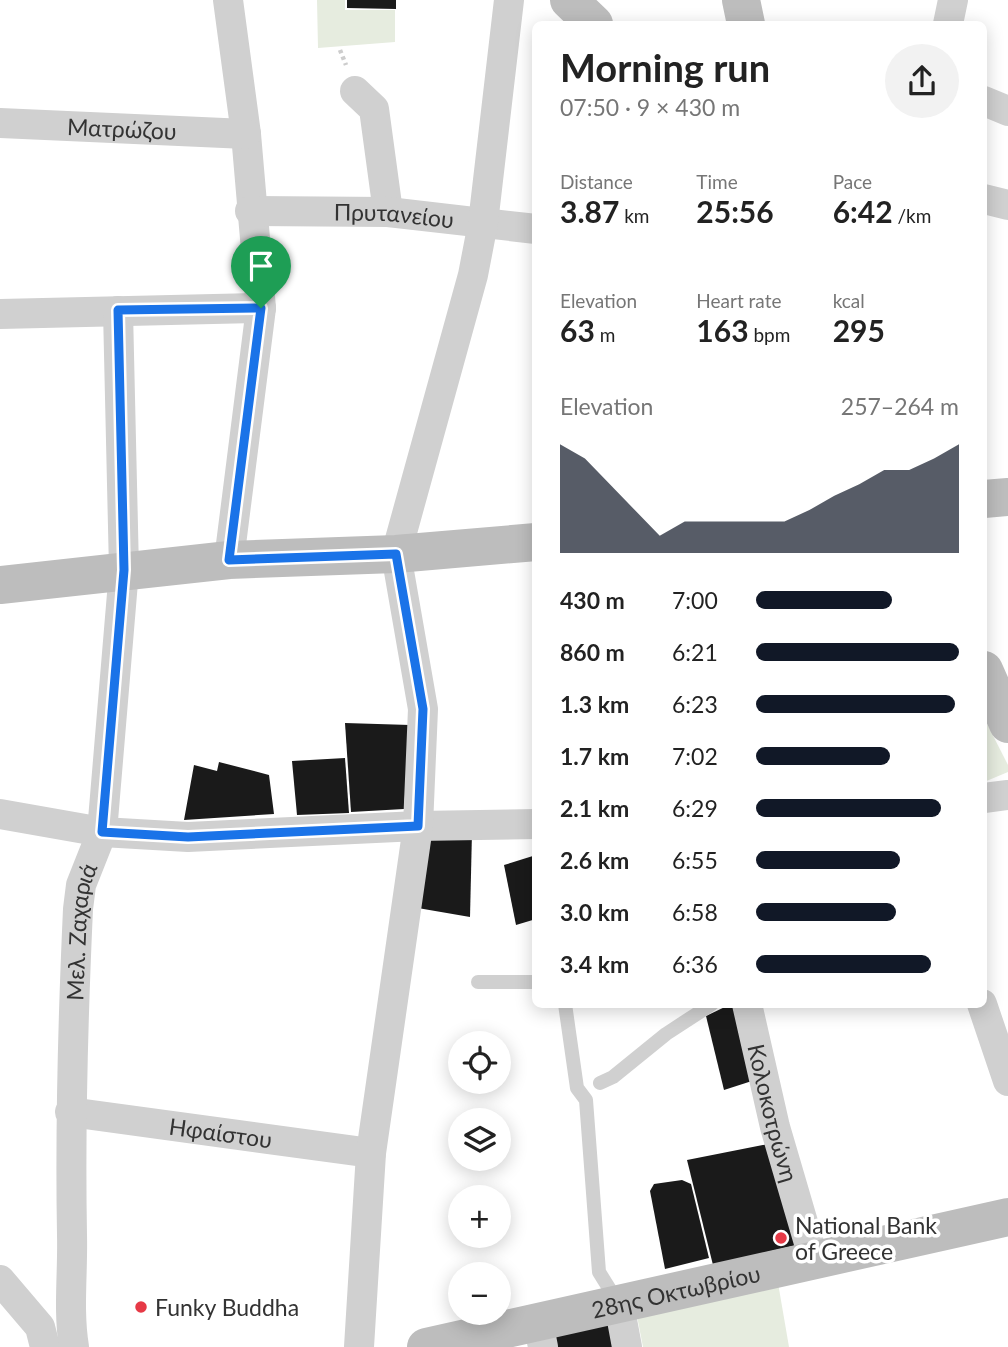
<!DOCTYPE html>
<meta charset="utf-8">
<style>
:root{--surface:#fff;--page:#f2f2f2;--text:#222;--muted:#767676;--accent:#111827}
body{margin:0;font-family:Lato,sans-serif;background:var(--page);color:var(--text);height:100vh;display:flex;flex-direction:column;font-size:26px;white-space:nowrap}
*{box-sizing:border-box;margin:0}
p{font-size:23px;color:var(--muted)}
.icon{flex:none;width:38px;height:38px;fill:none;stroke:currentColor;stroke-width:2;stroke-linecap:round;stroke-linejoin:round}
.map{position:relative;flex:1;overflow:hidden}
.sheet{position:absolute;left:532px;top:21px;width:455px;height:987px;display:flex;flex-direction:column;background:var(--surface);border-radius:10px;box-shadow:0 4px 18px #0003}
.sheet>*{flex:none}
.controls{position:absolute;left:448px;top:1031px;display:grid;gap:14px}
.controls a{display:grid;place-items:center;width:63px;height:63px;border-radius:50%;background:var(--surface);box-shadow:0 4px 18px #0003;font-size:35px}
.pin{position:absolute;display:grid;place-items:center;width:60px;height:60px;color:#fff;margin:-72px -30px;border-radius:50% 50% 50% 0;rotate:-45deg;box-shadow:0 0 7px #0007}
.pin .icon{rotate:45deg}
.round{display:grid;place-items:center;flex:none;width:74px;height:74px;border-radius:37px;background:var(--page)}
.head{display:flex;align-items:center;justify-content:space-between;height:119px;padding:0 28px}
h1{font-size:38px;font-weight:700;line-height:52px}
.stats{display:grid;grid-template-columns:repeat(3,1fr);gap:10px;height:119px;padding:7px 28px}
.stats div{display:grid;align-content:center}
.stats b{font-size:30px;font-weight:700}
.stats small{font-size:19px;font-weight:400}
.stats p{font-size:19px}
.chart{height:196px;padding:14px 28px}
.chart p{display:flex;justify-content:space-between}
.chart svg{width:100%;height:126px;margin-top:7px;fill:var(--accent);opacity:.7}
ul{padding:0 28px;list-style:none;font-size:23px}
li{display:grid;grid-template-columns:112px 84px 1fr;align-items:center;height:52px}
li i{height:18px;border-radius:9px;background:var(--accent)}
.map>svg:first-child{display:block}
.green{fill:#e6ecdf}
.building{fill:#1a1a1a}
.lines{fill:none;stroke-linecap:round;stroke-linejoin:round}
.path{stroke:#cdcdcd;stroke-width:4.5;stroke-dasharray:3.5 3.5;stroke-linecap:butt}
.lane{stroke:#d0d0d0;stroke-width:14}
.street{stroke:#d0d0d0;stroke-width:30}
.secondary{stroke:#bdbdbd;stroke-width:38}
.route-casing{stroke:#fff;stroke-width:14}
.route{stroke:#1a73e8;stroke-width:9}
.poi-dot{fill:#e63946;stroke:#fff;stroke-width:2.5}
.labels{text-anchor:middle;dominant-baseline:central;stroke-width:7;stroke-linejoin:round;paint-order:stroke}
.street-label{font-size:23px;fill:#333;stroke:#fff}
.poi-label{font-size:23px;fill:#333;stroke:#fff;text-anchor:start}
</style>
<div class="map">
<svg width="1008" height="1347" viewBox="0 0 1008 1347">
<rect width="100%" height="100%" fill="#fff"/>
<g class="green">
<path d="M317,0h28v10h50v32l-77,6z"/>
<path d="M984,718l24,47v7l-24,10z"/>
<path d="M778,1283l11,64h-146l-7,-36z"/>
</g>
<g class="building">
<path d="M347,0h49v9l-49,-1z"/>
<path d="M345,723l65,2 -6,84 -53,3z"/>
<path d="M345,758l4,55 -52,2 -5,-54z"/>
<path d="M219,762l50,13 5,39 -90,6 10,-55 23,6z"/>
<path d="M472,832l-2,85 -58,-10 12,-74z"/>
<path d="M536,855v64l-20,6 -12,-60z"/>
<path d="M731,1004h9l15,76 -31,10 -18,-74z"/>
<path d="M773,1143l24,102 -84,20 -26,-105z"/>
<path d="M682,1180l9,4 18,74 -44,11 -15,-78 4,-7z"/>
<path d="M611,1325l4,22h-65l-2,-15z"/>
</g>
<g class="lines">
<path class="path" d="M340,50l6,15"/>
<g class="lane">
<path d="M478,982h58"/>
<path d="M565,1004l12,84 9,12 13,172 18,29"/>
<path d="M600,1083l13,-6 53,-43 46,-30"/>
</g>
<g class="street">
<path d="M228,0l18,134 15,174 -32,252"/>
<path d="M948,24l5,-24"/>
<path d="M355,91l19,18 14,103"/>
<path d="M984,101l24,10"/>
<path id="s1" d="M0,123l246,11"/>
<path d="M984,199l24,6"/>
<path id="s2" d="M250,211l138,1 148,17"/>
<path d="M0,314l261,-6"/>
<path d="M984,798l24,-3"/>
<path d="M0,814l102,18 86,5 230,-11 118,-2"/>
<path id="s3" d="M747,1004l28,123 39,133"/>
<path d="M982,1004l26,77"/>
<path id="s4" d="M70,1112l301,41"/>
<path d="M0,1280l40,47 5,20"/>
<path d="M619,1304l8,43"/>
<path d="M538,1322l5,25"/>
<path id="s5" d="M74,1347c-6,-37 -1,-74 -2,-112 -2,-109 1,-217 6,-326l3,-24 21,-53 22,-262 -6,-259"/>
<path d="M359,1347l12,-194 47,-327 5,-117 -27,-155 77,-279 10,-52 26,-223"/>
</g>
<g class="secondary">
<path d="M569,0l25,24"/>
<path d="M741,0l5,24"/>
<path d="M984,499l24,-2"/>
<path d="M0,585l229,-25 167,-6 140,-12"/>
<path d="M984,670l24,54"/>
<path id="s6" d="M426,1347l582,-130"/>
</g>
</g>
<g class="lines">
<defs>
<path id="route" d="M261,308l-32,252 167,-6 27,155 -5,117 -230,11 -86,-5 22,-262 -6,-260z"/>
</defs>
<use href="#route" class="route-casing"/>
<use href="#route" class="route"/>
</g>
<g class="poi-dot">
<circle cx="781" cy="1238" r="7"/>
<circle cx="141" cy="1307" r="7"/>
</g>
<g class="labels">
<g class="street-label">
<text stroke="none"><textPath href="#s1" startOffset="122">Ματρώζου</textPath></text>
<text stroke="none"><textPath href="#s2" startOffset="144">Πρυτανείου</textPath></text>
<text stroke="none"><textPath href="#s5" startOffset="416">Μελ. Ζαχαριά</textPath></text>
<text stroke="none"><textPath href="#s3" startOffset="112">Κολοκοτρώνη</textPath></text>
<text stroke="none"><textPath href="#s4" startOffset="152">Ηφαίστου</textPath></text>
<text stroke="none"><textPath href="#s6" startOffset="256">28ης Οκτωβρίου</textPath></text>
</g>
<g class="poi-label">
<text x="795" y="1225">National Bank<tspan x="795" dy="26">of Greece</tspan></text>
<text x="155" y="1307">Funky Buddha</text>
</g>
</g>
</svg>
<div class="controls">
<a><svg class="icon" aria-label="locate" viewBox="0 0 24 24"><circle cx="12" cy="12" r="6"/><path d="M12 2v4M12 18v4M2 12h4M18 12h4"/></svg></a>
<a><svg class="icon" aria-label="layers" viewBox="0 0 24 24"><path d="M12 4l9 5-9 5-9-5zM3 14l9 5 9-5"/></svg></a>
<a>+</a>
<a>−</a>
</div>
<div class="pin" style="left:261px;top:308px;background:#1e9e55"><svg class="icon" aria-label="arrive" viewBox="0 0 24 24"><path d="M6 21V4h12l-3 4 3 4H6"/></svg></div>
<section class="sheet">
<div class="head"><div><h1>Morning run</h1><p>07:50 · 9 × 430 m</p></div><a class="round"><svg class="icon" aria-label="share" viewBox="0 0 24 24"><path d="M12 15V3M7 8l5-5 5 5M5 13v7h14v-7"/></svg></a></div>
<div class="stats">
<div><p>Distance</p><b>3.87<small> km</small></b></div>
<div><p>Time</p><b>25:56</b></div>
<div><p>Pace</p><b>6:42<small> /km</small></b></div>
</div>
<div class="stats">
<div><p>Elevation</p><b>63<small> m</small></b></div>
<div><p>Heart rate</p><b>163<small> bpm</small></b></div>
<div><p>kcal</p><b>295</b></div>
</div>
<div class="chart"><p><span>Elevation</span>257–264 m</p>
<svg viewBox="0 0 160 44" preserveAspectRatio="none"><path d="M0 44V6L10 11L20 20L30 29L40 38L50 33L60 33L70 33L80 33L90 33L100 29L110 24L120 20L130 15L140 15L150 11L160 6V44z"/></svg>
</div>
<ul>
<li><b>430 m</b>7:00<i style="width:67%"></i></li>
<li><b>860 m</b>6:21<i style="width:100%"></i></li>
<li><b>1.3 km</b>6:23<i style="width:98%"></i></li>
<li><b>1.7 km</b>7:02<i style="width:66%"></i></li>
<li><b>2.1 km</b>6:29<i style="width:91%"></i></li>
<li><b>2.6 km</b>6:55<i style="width:71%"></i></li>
<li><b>3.0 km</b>6:58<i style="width:69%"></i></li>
<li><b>3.4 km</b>6:36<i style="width:86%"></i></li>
</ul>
</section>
</div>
